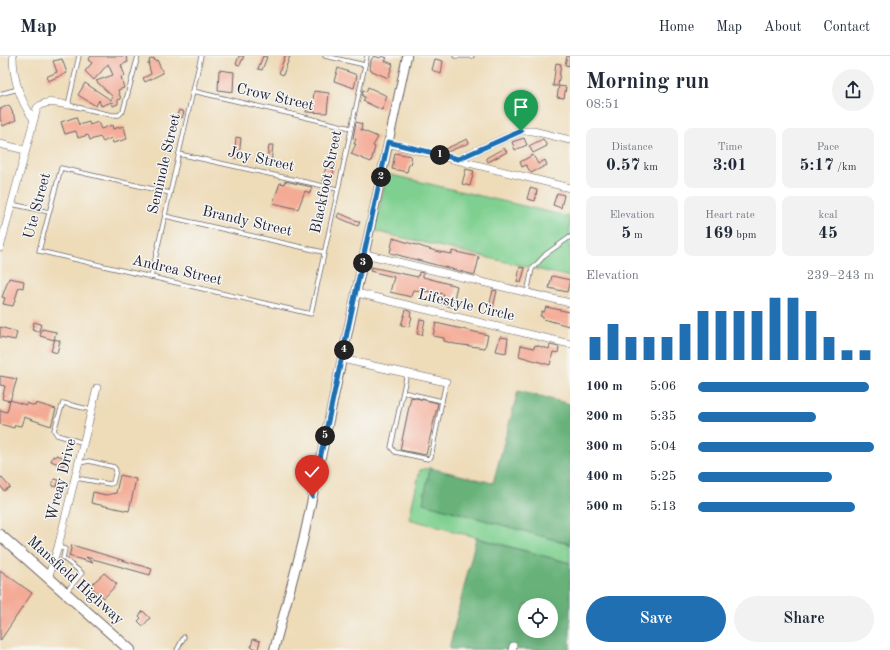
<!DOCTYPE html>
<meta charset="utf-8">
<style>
:root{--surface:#fff;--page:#f2f2f3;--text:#1f2937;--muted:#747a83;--line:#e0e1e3;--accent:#1f6fb2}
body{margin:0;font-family:"Old Standard TT",serif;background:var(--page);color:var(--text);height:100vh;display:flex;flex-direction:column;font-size:15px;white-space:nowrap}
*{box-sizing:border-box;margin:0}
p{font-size:13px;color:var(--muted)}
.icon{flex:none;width:22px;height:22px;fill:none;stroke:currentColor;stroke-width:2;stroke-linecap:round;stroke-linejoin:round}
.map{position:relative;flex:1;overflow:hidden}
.drawer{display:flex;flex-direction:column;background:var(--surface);width:320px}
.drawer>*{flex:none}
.fabs{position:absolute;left:518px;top:542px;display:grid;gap:8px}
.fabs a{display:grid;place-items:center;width:40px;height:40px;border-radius:50%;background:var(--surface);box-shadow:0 4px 16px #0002;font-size:20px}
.pin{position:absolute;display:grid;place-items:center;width:34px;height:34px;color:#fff;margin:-41px -17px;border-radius:50% 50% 50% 0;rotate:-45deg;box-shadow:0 0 4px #0007}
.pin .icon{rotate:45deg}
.km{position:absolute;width:20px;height:20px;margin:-10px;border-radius:50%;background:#222;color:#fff;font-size:11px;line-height:20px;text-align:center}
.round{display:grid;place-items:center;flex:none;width:42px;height:42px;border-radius:21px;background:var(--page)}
.head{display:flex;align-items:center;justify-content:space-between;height:68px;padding:0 16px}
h1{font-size:22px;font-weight:600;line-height:30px}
.figures{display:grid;grid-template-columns:repeat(3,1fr);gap:6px;height:68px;padding:4px 16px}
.figures div{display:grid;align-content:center;border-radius:8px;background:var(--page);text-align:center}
.figures b{font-size:17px;font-weight:600}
.figures small{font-size:11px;font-weight:400}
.figures p{font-size:11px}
.chart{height:112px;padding:8px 16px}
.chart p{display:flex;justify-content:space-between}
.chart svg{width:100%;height:72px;margin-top:4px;stroke:var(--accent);stroke-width:6}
.cta{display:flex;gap:8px;margin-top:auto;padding:8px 16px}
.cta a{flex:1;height:46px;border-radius:24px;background:var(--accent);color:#fff;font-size:16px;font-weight:600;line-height:46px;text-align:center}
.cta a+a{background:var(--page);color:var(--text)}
ul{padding:0 16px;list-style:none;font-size:13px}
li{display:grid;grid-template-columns:64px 48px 1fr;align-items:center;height:30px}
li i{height:10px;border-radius:5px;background:var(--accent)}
header{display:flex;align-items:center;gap:24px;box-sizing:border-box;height:56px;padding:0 20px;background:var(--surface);border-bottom:1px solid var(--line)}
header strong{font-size:19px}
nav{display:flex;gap:22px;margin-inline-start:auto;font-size:14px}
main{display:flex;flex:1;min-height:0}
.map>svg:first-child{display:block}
.green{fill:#7fd090;stroke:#507966}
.forest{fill:#67b27a;stroke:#446a5a;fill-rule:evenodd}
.building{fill:#f4aa95}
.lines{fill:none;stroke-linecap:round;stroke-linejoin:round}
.service-casing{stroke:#696367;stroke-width:5}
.minor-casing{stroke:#696367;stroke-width:8}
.tertiary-casing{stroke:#696367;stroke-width:10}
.primary-casing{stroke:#696367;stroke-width:12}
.service{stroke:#fff;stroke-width:3.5}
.minor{stroke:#fff;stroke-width:7}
.tertiary{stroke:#fff;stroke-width:8}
.primary{stroke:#fff;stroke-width:10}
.route-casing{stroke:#fff;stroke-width:8}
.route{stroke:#1f6fb2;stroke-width:5}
.labels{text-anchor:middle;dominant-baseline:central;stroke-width:3;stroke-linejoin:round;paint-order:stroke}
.street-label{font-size:15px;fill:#22223b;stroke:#f6f6f2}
</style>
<header>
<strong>Map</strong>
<nav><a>Home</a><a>Map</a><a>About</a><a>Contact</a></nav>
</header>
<main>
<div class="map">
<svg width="570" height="594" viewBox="0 0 570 594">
<rect width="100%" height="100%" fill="#f6f6f2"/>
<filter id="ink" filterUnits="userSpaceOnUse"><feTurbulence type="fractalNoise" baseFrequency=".025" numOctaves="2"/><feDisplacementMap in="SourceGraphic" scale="8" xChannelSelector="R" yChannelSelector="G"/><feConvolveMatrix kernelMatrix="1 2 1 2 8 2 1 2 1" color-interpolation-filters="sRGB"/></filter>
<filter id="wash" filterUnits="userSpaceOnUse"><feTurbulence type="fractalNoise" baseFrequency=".012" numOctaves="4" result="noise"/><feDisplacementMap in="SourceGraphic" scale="16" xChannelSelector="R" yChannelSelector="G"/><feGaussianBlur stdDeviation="0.9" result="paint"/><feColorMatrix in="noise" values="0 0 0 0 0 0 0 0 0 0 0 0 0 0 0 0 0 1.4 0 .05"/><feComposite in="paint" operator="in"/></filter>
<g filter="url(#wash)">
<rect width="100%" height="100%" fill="#eedcb9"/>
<g class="green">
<path d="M387,118l183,43v60l-196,-46z"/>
<path d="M430,412l-7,35 147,41v19l-161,-44 11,-49z"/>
</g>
<g class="forest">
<path d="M518,335l52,13v140l-147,-41 7,-35 63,15z"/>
<path d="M476,482l94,25v87l-121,-1zM525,549h26v26h-26z"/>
</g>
<g id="blocks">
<g class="building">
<path d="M91,0h35l2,6 -7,3 4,11 -4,1 3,11 -6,2 3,9 -3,1v4l-5,2 -1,-4 -11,4 -2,-6 -3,6 -18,-11 7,-12 26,17 2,-3 -17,-16 17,-6 -5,-11 -14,16 -9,-9 7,-8 -4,-3z"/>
<path d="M239,0h5l-4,9 -4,-1z"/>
<path d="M263,0l4,1 -5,13 -4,-1z"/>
<path d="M285,0h5l-7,19 -4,-2z"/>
<path d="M374,0l6,2 2,-2 5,2 -2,3 8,3 -5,14 -18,-8 1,-10z"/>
<path d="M567,0h3v10l-5,-1z"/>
<path d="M154,2l1,3 2,-1 6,13 -18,9 -2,-4 8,-4 -3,-11h2l-1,-3z"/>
<path d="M62,3l5,14 -19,8 -2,-4 11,-5 -4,-11z"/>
<path d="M435,3l8,2 -2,13 -9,-4z"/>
<path d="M556,7l5,1 -3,22h-5z"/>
<path d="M338,12l19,7 -3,13 -20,-7z"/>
<path d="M219,14l15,2 -1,20 -15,-2z"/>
<path d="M559,30l7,1 -2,11 -7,-1z"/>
<path d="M368,31l19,9 -5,14 -19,-9 2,-4 -3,-1 1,-6 3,2z"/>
<path d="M314,35l15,2 -2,20 -21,-1 1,-5 3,1 1,-6h2z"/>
<path d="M9,49l7,15 -13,6 -3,-7v-10z"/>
<path d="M179,54l5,2 -2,6 -5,-3z"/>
<path d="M76,61l3,8 10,-3 1,3 8,-3 3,7 11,-4 1,4 11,-3 3,13 -14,4 -2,-5 -8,4 -3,-5 -10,3 -2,-5 -10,3 -2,-7 -11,3 -4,-12z"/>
<path d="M356,66l6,2 -1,6 17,7 -5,9 2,1 -4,15 -20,-8 5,-10h-2l2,-5 -3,-1z"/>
<path d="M236,81l5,1 -2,20h-5z"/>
<path d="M524,82l3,7 -12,5 -3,-8z"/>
<path d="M467,83l2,4 -22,9 -6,-1z"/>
<path d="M543,83l4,7 -14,7 -4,-7z"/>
<path d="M269,89h4l-2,18 -4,-1z"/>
<path d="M504,92l3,4 -19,10 -2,-4z"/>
<path d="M395,97l16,3 -1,3 2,1 -1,5 -2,-1 -2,8 -15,-3z"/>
<path d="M533,99l5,9 7,-4 2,5 -16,8 -5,-8 -4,2 -2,-5z"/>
<path d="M327,105l8,2 -2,13 -3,2 -1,4 -6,-1z"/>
<path d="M466,113l8,2 -4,15 -8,-2z"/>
<path d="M285,125l27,6 -2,6 -5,-2 -7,18 -25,-6 7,-20 4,1z"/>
<path d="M530,132l7,2 -2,11 -8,-2z"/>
<path d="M557,137l7,2 -3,13 -8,-3z"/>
<path d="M339,157l21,9 -2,4 -21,-9z"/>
<path d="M393,182l46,14 13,2v-3l27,6 -4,18 -85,-22z"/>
<path d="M371,211l47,10 1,-5 4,1v4l34,9 -5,21 -11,-3 3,-10 -11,-2 -20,-2 -2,7 -21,-5 4,-15 -24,-6z"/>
<path d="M520,211l5,1 -4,15 -4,-1z"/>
<path d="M552,220l18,4 -3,12 -18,-4z"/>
<path d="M9,222l15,3 -1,7 -4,-1 -6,19 -10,-2 2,-6 -3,-1z"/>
<path d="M493,234l4,1 -5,21 -4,-1z"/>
<path d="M546,251l24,5 -1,14 -26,-7v-2l-3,-1 2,-5 2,1z"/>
<path d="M406,254l5,2 -1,4 2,1 -3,10 -8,-2z"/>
<path d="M420,263l5,1 -3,15 -5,-1z"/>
<path d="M34,266l7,2 -2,8 -7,-2z"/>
<path d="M436,267l52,12 -3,13 -30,-4 -11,-3v-3l-11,-2z"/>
<path d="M0,271l17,5 -2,8 -15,-3z"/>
<path d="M42,273l14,3 -2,8 -14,-4z"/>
<path d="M500,281l8,1 -2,15 -10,-2z"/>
<path d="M55,283l5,2 -3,12 -6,-2z"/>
<path d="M521,289l13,3 1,-3 14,4 1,-4 9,2 -1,6 -5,-1 -3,13 -31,-9z"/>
<path d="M0,320l17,3 -7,22 -8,-2 3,-13 -5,-1z"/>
<path d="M411,341l27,6 -12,52 -26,-5z"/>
<path d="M10,344l16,5v-2l9,3 1,-3 20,6 -5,17 -27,-9 -3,9 -6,-1 -1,3 -14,-4v-14l7,2z"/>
<path d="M56,399l11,3 -4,8 -12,-5 2,-5 3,1z"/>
<path d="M120,419l16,4 -7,32 -38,-8 2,-11 13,3 10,-2z"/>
<path d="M0,420l10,11 -6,4 -4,-6z"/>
<path d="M54,423l5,1 -2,7 -5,-1z"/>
<path d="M72,489l80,24 -2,6 -64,-18 7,6 -24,-7z"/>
<path d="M0,514l32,23 -32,48z"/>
<path d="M104,517l13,11 -13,14 -14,-12z"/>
<path d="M143,555l7,7 -7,8 -5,-5 3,-3 -2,-2z"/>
<path d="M253,583l7,2 -2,8 -7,-2z"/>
</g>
</g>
</g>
<g filter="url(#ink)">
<use href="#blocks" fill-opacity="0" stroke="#696367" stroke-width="1"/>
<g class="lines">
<defs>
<g id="service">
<path d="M79,0l-11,49 44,10h7l4,-4 15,-55"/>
<path d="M325,0l40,9"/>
<path d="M455,0h17"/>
<path d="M193,35l158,37"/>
<path d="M0,38l18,-5"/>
<path d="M179,98l158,35"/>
<path d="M170,137l-109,-25 -22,83 272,63 56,-258"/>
<path d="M11,148l38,8"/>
<path d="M165,160l158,36"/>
<path d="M151,221l50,-221"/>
<path d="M527,237l5,-24 14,-15 24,-17"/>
<path d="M403,336l39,9 -11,56 -3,2 -33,-7 -4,-5 16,-74"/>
<path d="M442,345l4,-19"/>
<path d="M84,387l-27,-8 -3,-5 9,-27 29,7"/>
<path d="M76,422l34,6 3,-1 3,-13 -2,-3 -25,-6 -9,2"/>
<path d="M58,491l7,2 -2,9 19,15 -16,19"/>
<path d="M177,594l7,-13"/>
</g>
<g id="minor">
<path d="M13,0c0,22 7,45 20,62"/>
<path d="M388,87l182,45"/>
<path d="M0,88l25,6"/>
<path d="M458,103l63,-28h12l37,9"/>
<path d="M0,192l37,-140c9,-9 20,-5 31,-3"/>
<path d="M365,198l205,49"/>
<path d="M357,237l213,51"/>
<path d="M342,303l104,23"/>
<path d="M48,522l10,-31 39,-159"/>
<path d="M512,594l1,-4"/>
</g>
<path id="tertiary" d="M274,594l29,-109 104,-485"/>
<path id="primary" d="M0,479l130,115"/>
</defs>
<use href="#service" class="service-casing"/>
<use href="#minor" class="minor-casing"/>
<use href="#tertiary" class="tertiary-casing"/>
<use href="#primary" class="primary-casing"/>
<use href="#service" class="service"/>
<use href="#minor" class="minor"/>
<use href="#tertiary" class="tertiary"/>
<use href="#primary" class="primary"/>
</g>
</g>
<g class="lines" filter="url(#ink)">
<defs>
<path id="route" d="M312,440l76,-354 70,17 63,-28"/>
</defs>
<use href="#route" class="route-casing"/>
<use href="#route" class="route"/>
</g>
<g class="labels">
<g class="street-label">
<text transform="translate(275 42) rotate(13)">Crow Street</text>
<text transform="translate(261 104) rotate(13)">Joy Street</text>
<text transform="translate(165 108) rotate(-77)">Seminole Street</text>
<text transform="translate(327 126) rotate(-78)">Blackfoot Street</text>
<text transform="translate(38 150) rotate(-75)">Ute Street</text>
<text transform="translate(247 166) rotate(13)">Brandy Street</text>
<text transform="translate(177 215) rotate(13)">Andrea Street</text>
<text transform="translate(466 250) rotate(13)">Lifestyle Circle</text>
<text transform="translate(62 424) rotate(-76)">Wreay Drive</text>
<text transform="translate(75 525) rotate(42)">Mansfield Highway</text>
</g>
</g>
</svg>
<div class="fabs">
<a><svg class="icon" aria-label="locate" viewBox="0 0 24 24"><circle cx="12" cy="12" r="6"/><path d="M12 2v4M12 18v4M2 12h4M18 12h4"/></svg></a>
</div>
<div class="pin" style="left:521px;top:75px;background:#1e9e55"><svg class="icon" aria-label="arrive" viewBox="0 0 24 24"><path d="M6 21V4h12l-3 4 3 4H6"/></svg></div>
<div class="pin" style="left:312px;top:440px;background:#d93025"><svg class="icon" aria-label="check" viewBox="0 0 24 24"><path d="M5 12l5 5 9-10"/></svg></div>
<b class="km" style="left:440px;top:99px">1</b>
<b class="km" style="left:381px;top:121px">2</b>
<b class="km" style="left:363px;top:207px">3</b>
<b class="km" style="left:344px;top:294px">4</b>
<b class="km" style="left:325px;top:380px">5</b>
</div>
<section class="drawer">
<div class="head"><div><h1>Morning run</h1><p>08:51</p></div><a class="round"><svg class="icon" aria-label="share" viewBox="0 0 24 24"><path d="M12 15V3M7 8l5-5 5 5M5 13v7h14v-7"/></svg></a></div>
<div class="figures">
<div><p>Distance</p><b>0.57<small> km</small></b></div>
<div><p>Time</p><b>3:01</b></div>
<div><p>Pace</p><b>5:17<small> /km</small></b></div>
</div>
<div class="figures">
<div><p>Elevation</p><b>5<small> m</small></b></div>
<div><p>Heart rate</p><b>169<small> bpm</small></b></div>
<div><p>kcal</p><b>45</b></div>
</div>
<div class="chart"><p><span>Elevation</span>239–243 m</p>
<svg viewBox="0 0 160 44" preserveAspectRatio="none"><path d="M5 44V30M15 44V22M25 44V30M35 44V30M45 44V30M55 44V22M65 44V14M75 44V14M85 44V14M95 44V14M105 44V6M115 44V6M125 44V14M135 44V30M145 44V38M155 44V38"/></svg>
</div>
<ul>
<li><b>100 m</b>5:06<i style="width:97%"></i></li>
<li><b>200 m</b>5:35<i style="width:67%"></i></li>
<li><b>300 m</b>5:04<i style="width:100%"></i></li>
<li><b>400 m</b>5:25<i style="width:76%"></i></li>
<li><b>500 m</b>5:13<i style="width:89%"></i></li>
</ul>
<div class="cta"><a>Save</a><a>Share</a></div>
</section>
</main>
